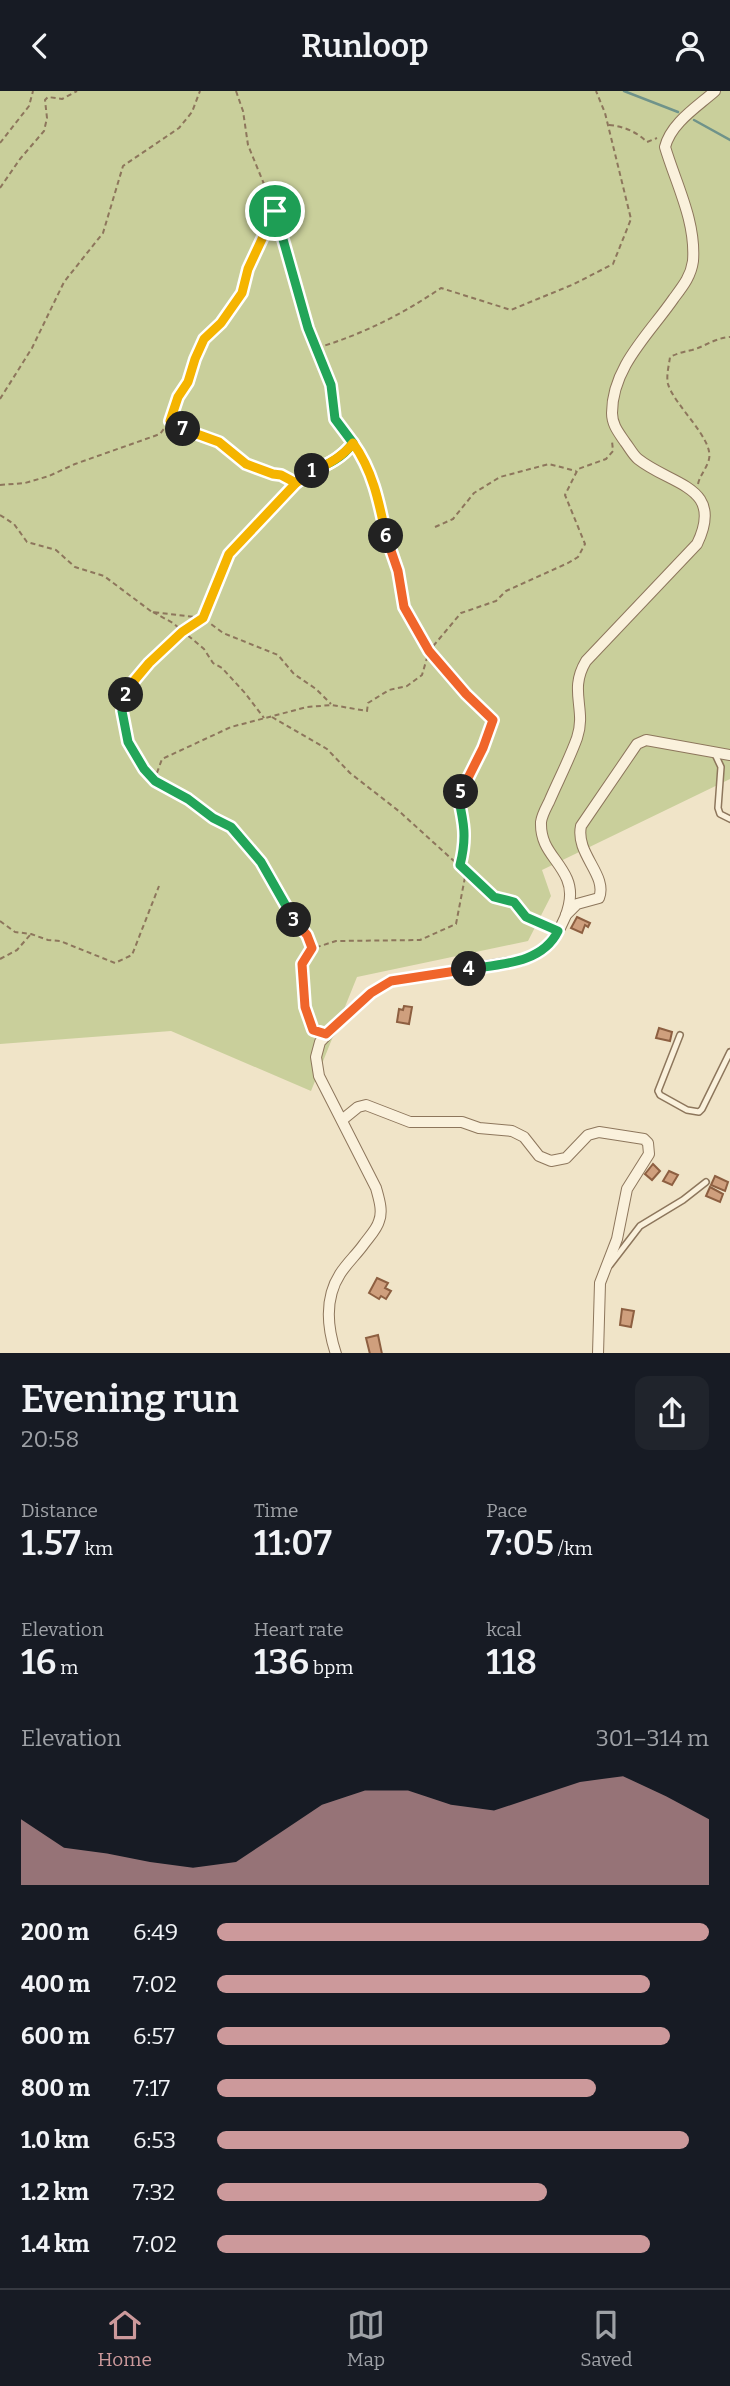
<!DOCTYPE html>
<meta charset="utf-8">
<style>
:root{--surface:#171b24;--page:#20242c;--text:#f1f3f6;--muted:#9ea1a6;--line:#363941;--accent:#cc999b}
body{margin:0;font-family:Bitter,serif;background:var(--page);color:var(--text);height:100vh;display:flex;flex-direction:column;font-size:26px;white-space:nowrap}
*{box-sizing:border-box;margin:0}
p{font-size:23px;color:var(--muted)}
.icon{flex:none;width:38px;height:38px;fill:none;stroke:currentColor;stroke-width:2;stroke-linecap:round;stroke-linejoin:round}
.map{position:relative;height:1262px;overflow:hidden}
.sheet{display:flex;flex-direction:column;background:var(--surface);flex:1}
.sheet>*{flex:none}
.pin{position:absolute;display:grid;place-items:center;width:60px;height:60px;color:#fff;margin:-30px;border:4px solid #fff;border-radius:50%;box-shadow:0 2px 7px #0007}
.km{position:absolute;width:35px;height:35px;margin:-18px;border-radius:50%;background:#222;color:#fff;font-size:19px;line-height:35px;text-align:center}
.round{display:grid;place-items:center;flex:none;width:74px;height:74px;border-radius:14px;background:var(--page)}
.summary{display:flex;align-items:center;justify-content:space-between;height:119px;padding:0 21px}
h1{font-size:38px;font-weight:600;line-height:52px}
.metrics{display:grid;grid-template-columns:repeat(3,1fr);gap:10px;height:119px;padding:7px 21px}
.metrics div{display:grid;align-content:center}
.metrics b{font-size:35px;font-weight:600}
.metrics small{font-size:19px;font-weight:400}
.metrics p{font-size:19px}
.chart{height:196px;padding:14px 21px}
.chart p{display:flex;justify-content:space-between}
.chart svg{width:100%;height:126px;margin-top:7px;fill:var(--accent);opacity:.7}
ul{padding:0 21px;list-style:none;font-size:23px}
li{display:grid;grid-template-columns:112px 84px 1fr;align-items:center;height:52px}
li i{height:18px;border-radius:9px;background:var(--accent)}
header{display:flex;justify-content:space-between;align-items:center;height:91px;padding:0 21px;background:var(--surface);font-size:32px;font-weight:600}
.menu{display:flex;justify-content:space-around;align-items:center;height:98px;border-top:2px solid var(--line);background:var(--surface);font-size:19px;color:var(--muted)}
.menu a{display:grid;justify-items:center;gap:4px}
.menu .active{color:var(--accent)}
.map>svg:first-child{display:block}
.green{fill:#c9cf9b}
.lines{fill:none;stroke-linecap:round;stroke-linejoin:round}
.stream{stroke:#6f938a;stroke-width:2.5}
.building{fill:#cf9f7d;stroke:#8d5f41;stroke-width:2}
.lane-casing{stroke:#8d765c;stroke-width:8}
.street-casing{stroke:#8d765c;stroke-width:12}
.path{stroke:#8d765c;stroke-width:2;stroke-dasharray:5 3.5;stroke-linecap:butt}
.lane{stroke:#faf1dc;stroke-width:5}
.street{stroke:#faf1dc;stroke-width:10}
.split-1-casing{stroke:#fff;stroke-width:14}
.split-2-casing{stroke:#fff;stroke-width:14}
.split-3-casing{stroke:#fff;stroke-width:14}
.split-4-casing{stroke:#fff;stroke-width:14}
.split-5-casing{stroke:#fff;stroke-width:14}
.split-6-casing{stroke:#fff;stroke-width:14}
.split-7-casing{stroke:#fff;stroke-width:14}
.split-8-casing{stroke:#fff;stroke-width:14}
.split-1{stroke:#22a559;stroke-width:9}
.split-2{stroke:#f5b400;stroke-width:9}
.split-3{stroke:#22a559;stroke-width:9}
.split-4{stroke:#f0652b;stroke-width:9}
.split-5{stroke:#22a559;stroke-width:9}
.split-6{stroke:#f0652b;stroke-width:9}
.split-7{stroke:#f5b400;stroke-width:9}
.split-8{stroke:#f5b400;stroke-width:9}
</style>
<header><svg class="icon" aria-label="back" viewBox="0 0 24 24"><path d="M15 5l-7 7 7 7"/></svg>Runloop<svg class="icon" aria-label="person" viewBox="0 0 24 24"><circle cx="12" cy="8" r="4"/><path d="M4 21q1-7 8-7t8 7"/></svg></header>
<div class="map">
<svg width="730" height="1263" viewBox="0 0 730 1263">
<rect width="100%" height="100%" fill="#f0e4c8"/>
<path class="green" d="M0,0h730v688l-188,91 9,26 -23,45 -171,36 -46,114 -140,-60 -171,13z"/>
<g class="lines">
<g class="stream">
<path d="M624,0l54,21"/>
<path d="M694,29l36,20"/>
</g>
</g>
<g class="building">
<path d="M577,826l13,6 -2,4 -3,-2 -3,8 -11,-5z"/>
<path d="M404,915l8,1 -3,17 -12,-2 2,-13 4,1z"/>
<path d="M659,937l13,4 -2,9 -14,-3z"/>
<path d="M653,1073l7,7 -8,9 -7,-6z"/>
<path d="M669,1080l9,4 -6,10 -9,-4z"/>
<path d="M715,1085l13,6 -3,9 -14,-6z"/>
<path d="M710,1096l13,7 -3,8 -14,-6z"/>
<path d="M377,1187l11,5 -3,5 6,3 -5,8 -5,-3 -2,3 -10,-6z"/>
<path d="M622,1218l12,2 -3,16 -11,-2z"/>
<path d="M378,1244l4,19h-12l-4,-16z"/>
</g>
<g class="lines">
<defs>
<g id="lane">
<path d="M714,661l7,15 -3,41 2,6 10,5"/>
<path d="M680,944l-22,56 2,4 27,15 12,2 3,-3 28,-57"/>
<path d="M610,1174l30,-39 43,-26 23,-18"/>
</g>
<g id="street">
<path d="M566,824l11,-11 22,-6c9,-23 -24,-44 -18,-72l56,-82 9,-4 84,15"/>
<path d="M342,1029l16,-13 8,-2 44,17h52l17,6 33,3 12,6 15,19 12,5 15,-3 22,-23 11,-3 45,7 4,4 1,11 -22,35 -10,50 -17,44 -2,71"/>
<path d="M336,1263c-9,-27 -12,-55 4,-80 7,-11 17,-20 24,-30 5,-7 13,-15 15,-23 4,-10 0,-22 -3,-33l-57,-112 -3,-19 4,-15 31,-32 20,-17 20,-12 132,-21c6,-3 13,-5 19,-10 18,-15 35,-48 25,-71 -9,-21 -27,-30 -26,-57 1,-7 5,-14 8,-20 9,-21 20,-42 28,-64 10,-29 -9,-47 9,-77l111,-117c28,-58 -25,-58 -59,-85 -5,-4 -9,-12 -13,-17 -6,-9 -13,-17 -13,-29 0,-46 38,-80 62,-115 9,-12 17,-22 19,-37 3,-40 -17,-77 -28,-114 6,-24 32,-40 50,-56"/>
</g>
</defs>
<use href="#lane" class="lane-casing"/>
<use href="#street" class="street-casing"/>
<g class="path">
<path d="M236,0l7,20 5,34 27,66 33,117 23,57 4,34 30,41 12,32 11,52 10,27 6,36 25,44 37,42 27,27 -10,28 -25,48c6,25 8,44 2,69"/>
<path d="M609,34c14,1 28,7 38,17l10,-4"/>
<path d="M0,52l29,-37 4,-15"/>
<path d="M0,97l20,-29 24,-28 3,-13 -2,-18 3,-3 14,2 15,-8"/>
<path d="M275,120l-27,58 -6,24 -21,30 -17,16 -9,20 -7,23 -10,15 -8,24c15,9 31,13 46,20 12,6 20,18 32,24 16,7 32,9 47,17"/>
<path d="M317,257c46,-14 84,-33 124,-60l70,22 63,-26 39,-20 18,-45 -26,-106 -9,-22"/>
<path d="M0,308l32,-51 32,-66 39,-49 20,-67 56,-38 13,-16 8,-21"/>
<path d="M698,393c2,-9 9,-16 11,-25 5,-20 -35,-54 -41,-75 -2,-8 1,-19 2,-27 8,-4 13,-5 22,-7 14,-4 23,-12 38,-13"/>
<path d="M0,394l25,-2 24,-7 26,-12 85,-30 9,-12"/>
<path d="M0,424l14,9 13,18 29,8 19,17 29,9 48,36 51,6 20,15 55,22 16,19 22,15 15,15"/>
<path d="M435,436l18,-8 21,-26 26,-16 49,-13 27,7"/>
<path d="M153,521l20,11 31,26 9,14 9,5 23,25 19,25"/>
<path d="M272,626l55,32 23,24 50,39 66,60 -10,52 -36,16 -84,1 -22,7"/>
<path d="M154,690l8,-22 69,-32 76,-20 25,-2 35,6 1,-8 21,-13 18,-4 15,-11 7,-24 32,-38 35,-12 10,-10 62,-28 10,-6 7,-13 -20,-49 13,-26 28,-10 7,-8 -1,-10"/>
<path d="M467,781l27,25 20,5 12,15 24,11"/>
<path d="M0,830l15,11 16,2 17,6 12,1 55,22 17,-8 27,-69"/>
<path d="M0,868l17,-9 13,-15"/>
<path d="M316,940l-3,-1 -8,-23 -3,-43 10,-16 -5,-13 -15,-17 -31,-56 -30,-35 -18,-9 -25,-20 -34,-17 -10,-12 -16,-27 -6,-31 6,-23 21,-25 33,-31 21,-14 26,-64 67,-71 15,-11 21,-9 13,-9 7,-10"/>
</g>
<use href="#lane" class="lane"/>
<use href="#street" class="street"/>
</g>
<g class="lines">
<defs>
<path id="split-1" d="M275,120l33,117 23,57 4,34 18,24c-11,15 -24,21 -41,28"/>
<path id="split-2" d="M126,604l2,-7 21,-25 33,-31 21,-14 26,-64 67,-71 16,-12"/>
<path id="split-3" d="M126,604l-4,16 6,31 16,27 11,12 33,18 25,19 18,9 30,35 33,58"/>
<path id="split-4" d="M294,829l13,15 5,13 -10,16 3,43 8,23 13,4 45,-41 20,-12 78,-12"/>
<path id="split-5" d="M461,701l-3,4c6,27 9,42 2,69l34,32 20,5 12,15 32,14c-16,33 -58,33 -89,38"/>
<path id="split-6" d="M386,445l12,35 6,36 25,44 37,43 27,26 -10,28 -22,44"/>
<path id="split-7" d="M183,338l36,13 27,22 27,10 8,1 15,8c19,-15 42,-20 57,-40 20,28 26,59 33,93"/>
<path id="split-8" d="M183,338l-13,-8 8,-24 10,-15 7,-23 9,-20 17,-16 21,-30 6,-24 27,-58"/>
</defs>
<use href="#split-1" class="split-1-casing"/>
<use href="#split-2" class="split-2-casing"/>
<use href="#split-3" class="split-3-casing"/>
<use href="#split-4" class="split-4-casing"/>
<use href="#split-5" class="split-5-casing"/>
<use href="#split-6" class="split-6-casing"/>
<use href="#split-7" class="split-7-casing"/>
<use href="#split-8" class="split-8-casing"/>
<use href="#split-1" class="split-1"/>
<use href="#split-2" class="split-2"/>
<use href="#split-3" class="split-3"/>
<use href="#split-4" class="split-4"/>
<use href="#split-5" class="split-5"/>
<use href="#split-6" class="split-6"/>
<use href="#split-7" class="split-7"/>
<use href="#split-8" class="split-8"/>
</g>
</svg>
<div class="pin" style="left:275px;top:120px;background:#1e9e55"><svg class="icon" aria-label="arrive" viewBox="0 0 24 24"><path d="M6 21V4h12l-3 4 3 4H6"/></svg></div>
<b class="km" style="left:312px;top:380px">1</b>
<b class="km" style="left:126px;top:604px">2</b>
<b class="km" style="left:294px;top:829px">3</b>
<b class="km" style="left:469px;top:878px">4</b>
<b class="km" style="left:461px;top:701px">5</b>
<b class="km" style="left:386px;top:445px">6</b>
<b class="km" style="left:183px;top:338px">7</b>
</div>
<section class="sheet">
<div class="summary"><div><h1>Evening run</h1><p>20:58</p></div><a class="round"><svg class="icon" aria-label="share" viewBox="0 0 24 24"><path d="M12 15V3M7 8l5-5 5 5M5 13v7h14v-7"/></svg></a></div>
<div class="metrics">
<div><p>Distance</p><b>1.57<small> km</small></b></div>
<div><p>Time</p><b>11:07</b></div>
<div><p>Pace</p><b>7:05<small> /km</small></b></div>
</div>
<div class="metrics">
<div><p>Elevation</p><b>16<small> m</small></b></div>
<div><p>Heart rate</p><b>136<small> bpm</small></b></div>
<div><p>kcal</p><b>118</b></div>
</div>
<div class="chart"><p><span>Elevation</span>301–314 m</p>
<svg viewBox="0 0 160 44" preserveAspectRatio="none"><path d="M0 44V21L10 31L20 33L30 36L40 38L50 36L60 26L70 16L80 11L90 11L100 16L110 18L120 13L130 8L140 6L150 13L160 21V44z"/></svg>
</div>
<ul>
<li><b>200 m</b>6:49<i style="width:100%"></i></li>
<li><b>400 m</b>7:02<i style="width:88%"></i></li>
<li><b>600 m</b>6:57<i style="width:92%"></i></li>
<li><b>800 m</b>7:17<i style="width:77%"></i></li>
<li><b>1.0 km</b>6:53<i style="width:96%"></i></li>
<li><b>1.2 km</b>7:32<i style="width:67%"></i></li>
<li><b>1.4 km</b>7:02<i style="width:88%"></i></li>
</ul>
</section>
<nav class="menu">
<a class="active"><svg class="icon" aria-label="home" viewBox="0 0 24 24"><path d="M3 11l9-7 9 7M6 9v11h12V9"/></svg>Home</a>
<a><svg class="icon" aria-label="map" viewBox="0 0 24 24"><path d="M3 6l6-2 6 2 6-2v14l-6 2-6-2-6 2zM9 4v14M15 6v14"/></svg>Map</a>
<a><svg class="icon" aria-label="saved" viewBox="0 0 24 24"><path d="M7 4h10v16l-5-4-5 4z"/></svg>Saved</a>
</nav>
